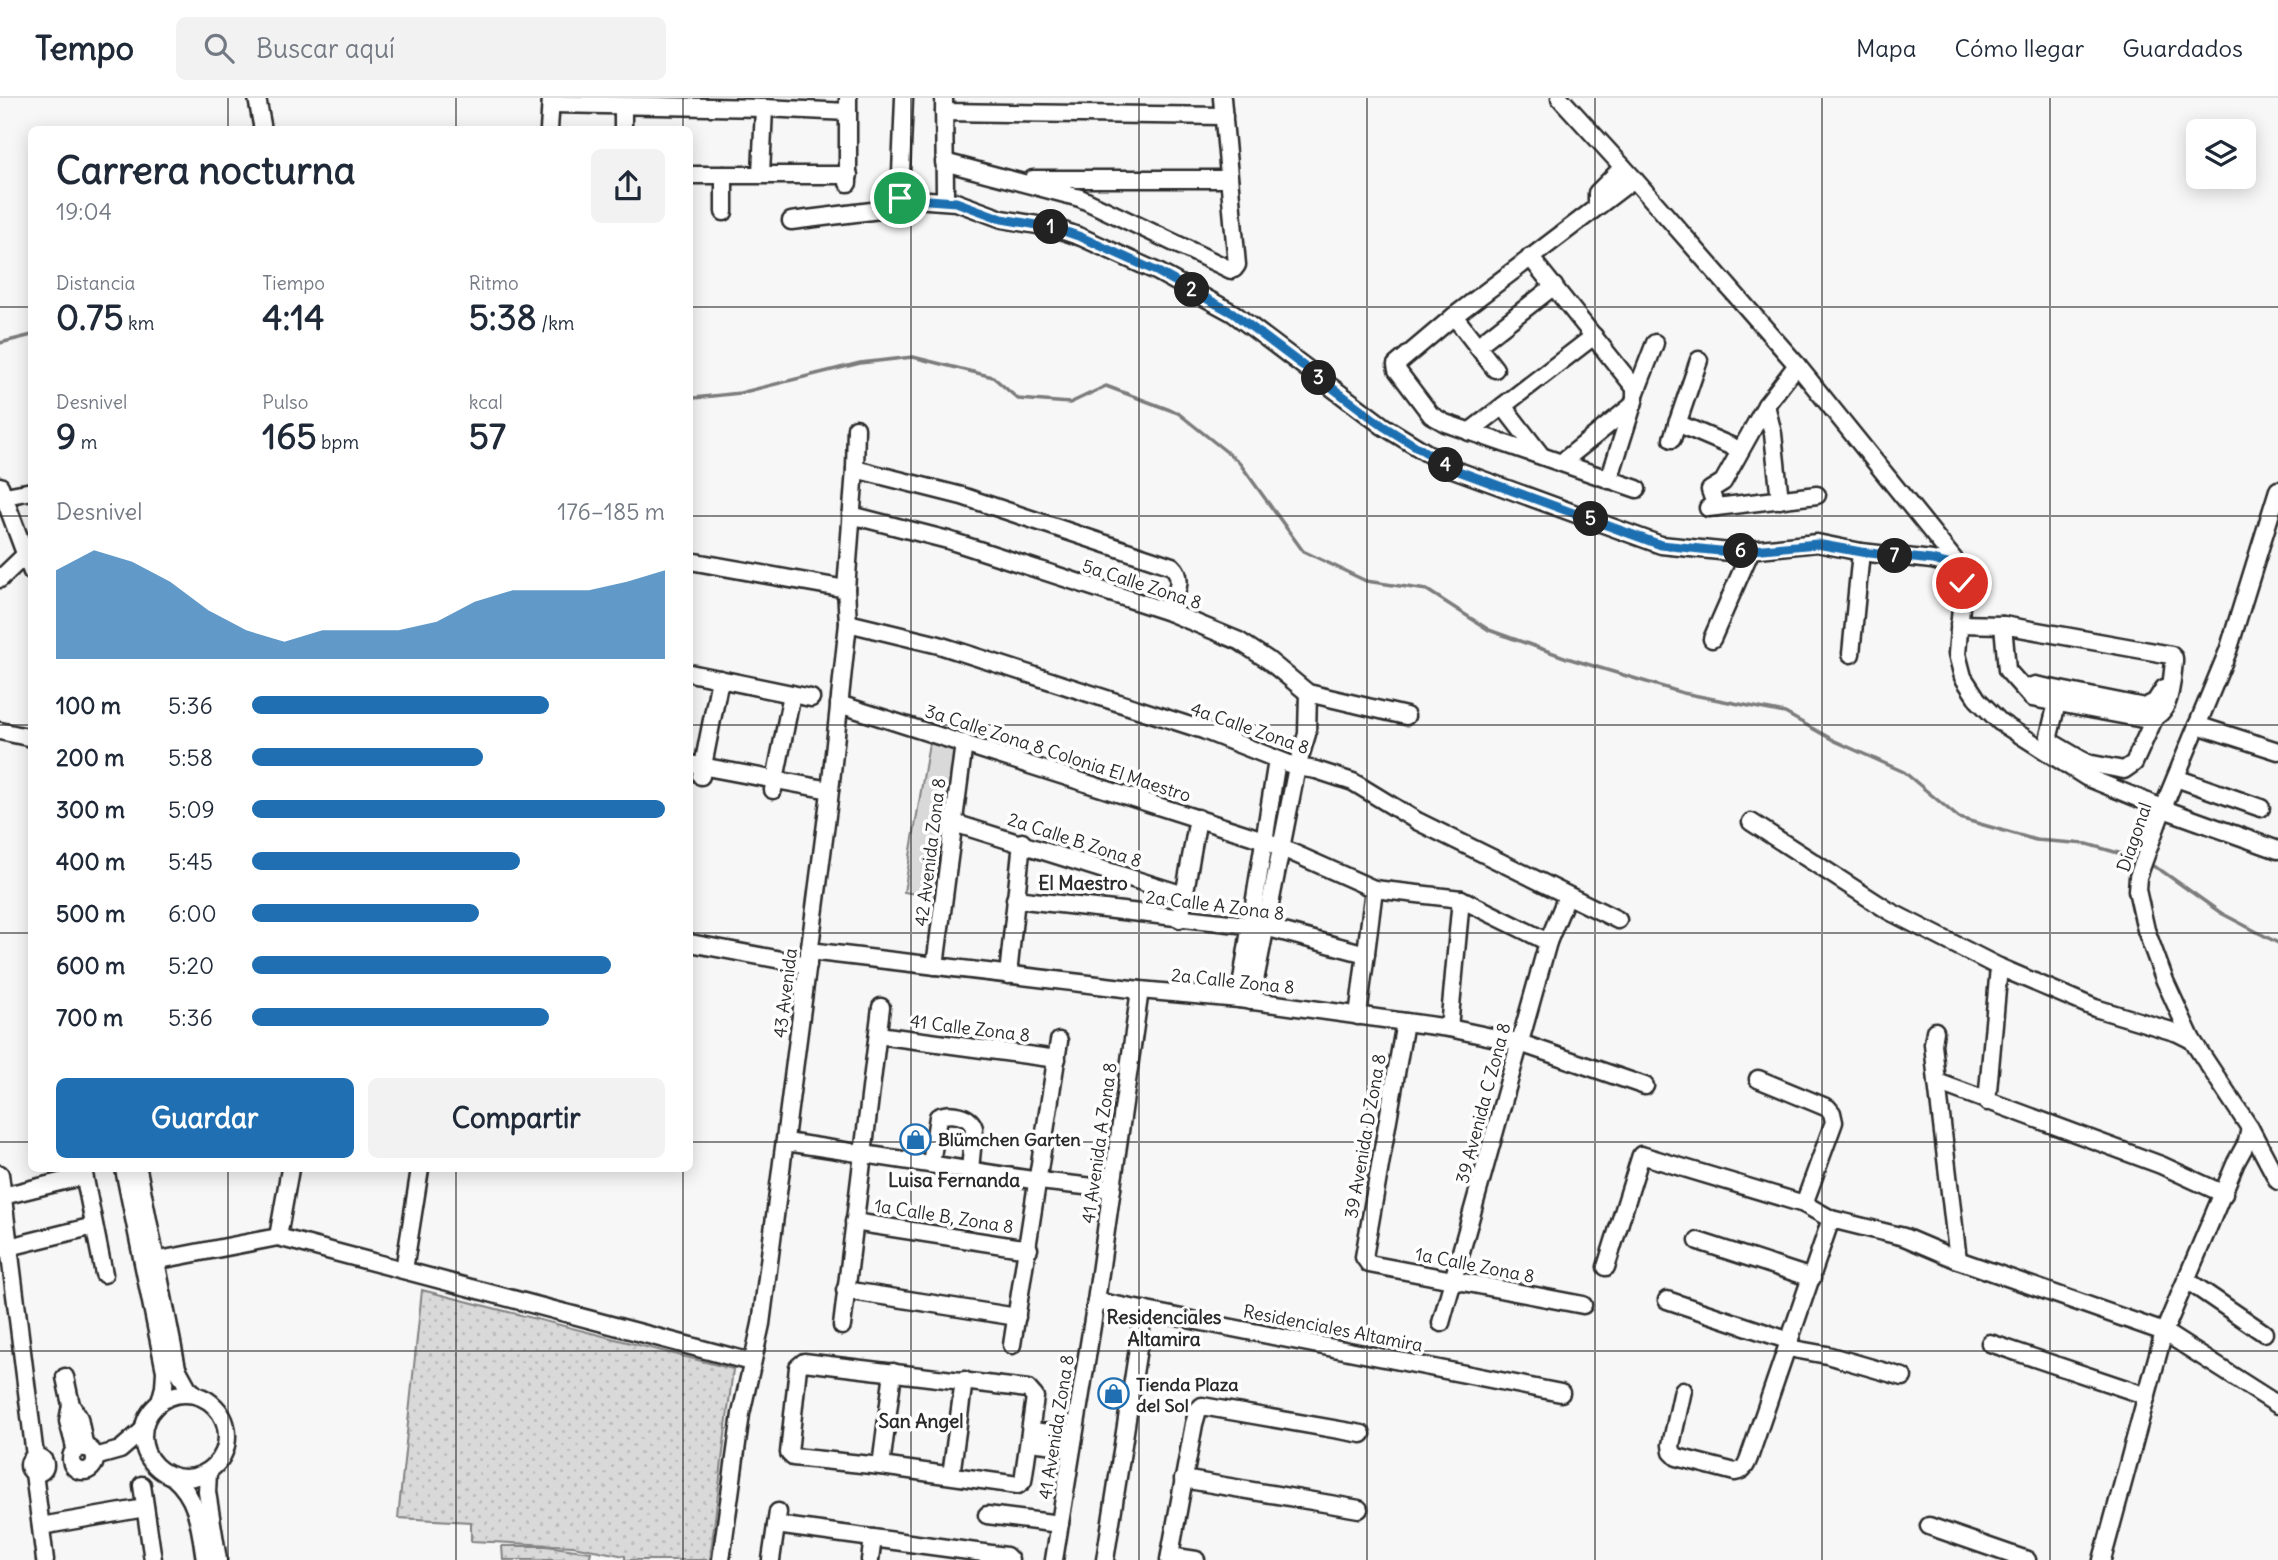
<!DOCTYPE html>
<html lang="es">
<meta charset="utf-8">
<style>
:root{--surface:#fff;--page:#f2f2f3;--text:#1f2937;--muted:#747a83;--line:#e0e1e3;--accent:#1f6fb2}
body{margin:0;font-family:Delius,sans-serif;background:var(--page);color:var(--text);height:100vh;display:flex;flex-direction:column;font-size:26px;white-space:nowrap}
*{box-sizing:border-box;margin:0}
p{font-size:23px;color:var(--muted)}
.icon{flex:none;width:38px;height:38px;fill:none;stroke:currentColor;stroke-width:2;stroke-linecap:round;stroke-linejoin:round}
.map{position:relative;flex:1;overflow:hidden}
.sheet{position:absolute;left:28px;top:28px;width:665px;height:1046px;display:flex;flex-direction:column;background:var(--surface);border-radius:10px;box-shadow:0 4px 18px #0003}
.sheet>*{flex:none}
.tools{position:absolute;left:2186px;top:21px;display:grid;gap:14px}
.tools a{display:grid;place-items:center;width:70px;height:70px;border-radius:10px;background:var(--surface);box-shadow:0 4px 18px #0003;font-size:35px}
.pin{position:absolute;display:grid;place-items:center;width:60px;height:60px;color:#fff;margin:-30px;border:4px solid #fff;border-radius:50%;box-shadow:0 2px 7px #0007}
.km{position:absolute;width:35px;height:35px;margin:-18px;border-radius:50%;background:#222;color:#fff;font-size:19px;line-height:35px;text-align:center}
.round{display:grid;place-items:center;flex:none;width:74px;height:74px;border-radius:10px;background:var(--page)}
.headline{display:flex;align-items:center;justify-content:space-between;height:119px;padding:0 28px}
h1{font-size:38px;font-weight:700;line-height:52px}
.stats{display:grid;grid-template-columns:repeat(3,1fr);gap:10px;height:119px;padding:7px 28px}
.stats div{display:grid;align-content:center}
.stats b{font-size:35px;font-weight:700}
.stats small{font-size:19px;font-weight:400}
.stats p{font-size:19px}
.chart{height:196px;padding:14px 28px}
.chart p{display:flex;justify-content:space-between}
.chart svg{width:100%;height:126px;margin-top:7px;fill:var(--accent);opacity:.7}
.button{display:flex;gap:14px;margin-top:auto;padding:14px 28px}
.button a{flex:1;height:80px;border-radius:10px;background:var(--accent);color:#fff;font-size:28px;font-weight:700;line-height:80px;text-align:center}
.button a+a{background:var(--page);color:var(--text)}
ul{padding:0 28px;list-style:none;font-size:23px}
li{display:grid;grid-template-columns:112px 84px 1fr;align-items:center;height:52px}
li i{height:18px;border-radius:9px;background:var(--accent)}
header{display:flex;align-items:center;gap:42px;box-sizing:border-box;height:98px;padding:0 35px;background:var(--surface);border-bottom:2px solid var(--line)}
header strong{font-size:33px}
nav{display:flex;gap:38px;margin-inline-start:auto;font-size:24px}
.search{width:490px;height:63px;background:var(--page);display:flex;align-items:center;gap:18px;box-sizing:border-box;padding:0 24px;border-radius:10px;color:var(--muted);font-size:26px}
.map>svg:first-child{display:block}
.grass{fill:url(#grass-dots);stroke:#828282;stroke-width:2}
.park{fill:#d9d9d9;stroke:#828282;stroke-width:2}
.lines{fill:none;stroke-linecap:round;stroke-linejoin:round}
.stream{stroke:#7b7b7b;stroke-width:3.5}
.minor-casing{stroke:#2b2b2b;stroke-width:21}
.minor{stroke:#fff;stroke-width:16}
.route-casing{stroke:#fff;stroke-width:14}
.route{stroke:#1f6fb2;stroke-width:9}
.grid{fill:none;stroke:#2b2b2b;stroke-width:2;stroke-opacity:0.55}
.labels{text-anchor:middle;dominant-baseline:central;stroke-width:7;stroke-linejoin:round;paint-order:stroke}
.street-label{font-size:18px;fill:#2b2b2b;stroke:#fff}
.poi-label{font-size:18px;font-weight:bold;fill:#2b2b2b;stroke:#fff;text-anchor:start}
.neighbourhood-label{font-size:19px;font-weight:bold;fill:#2b2b2b;stroke:#fff}
</style>
<header>
<strong>Tempo</strong>
<div class="search"><svg class="icon" aria-label="search" viewBox="0 0 24 24"><circle cx="10" cy="10" r="6"/><path d="M15 15l6 6"/></svg>Buscar aquí</div>
<nav><a>Mapa</a><a>Cómo llegar</a><a>Guardados</a></nav>
</header>
<div class="map">
<svg width="2278" height="1462" viewBox="0 0 2278 1462">
<defs>
<pattern id="grass-dots" width="8" height="8" patternUnits="userSpaceOnUse" patternTransform="scale(1.75)"><rect width="8" height="8" fill="#d9d9d9"/><path d="M2 2h.1M6 6h.1" fill="none" stroke="#bababa" stroke-width="1.8" stroke-linecap="round"/></pattern>
</defs>
<rect width="100%" height="100%" fill="#f7f7f7"/>
<filter id="ink" filterUnits="userSpaceOnUse"><feTurbulence type="fractalNoise" baseFrequency=".0143" numOctaves="2"/><feDisplacementMap in="SourceGraphic" scale="14" xChannelSelector="R" yChannelSelector="G"/><feConvolveMatrix kernelMatrix="1 2 1 2 8 2 1 2 1" color-interpolation-filters="sRGB"/></filter>
<g filter="url(#ink)">
<g class="grass">
<path d="M422,1192l311,79 -23,191h-85v-4l-52,-10 -102,-5v-19l-73,-4z"/>
<path d="M502,1448h44l45,6 -2,8h-86z"/>
</g>
<path class="park" d="M929,645l34,10 -19,146 -40,-7z"/>
<g class="lines">
<g class="stream">
<path d="M0,245l32,-8"/>
<path d="M690,298l4,2 46,-5 120,-30 53,-6 80,20 25,22 52,4 36,-17 72,27 60,48 65,90 63,30 61,9 62,40 78,28 116,35 102,20 50,28 69,31 55,46 77,22 51,4 52,15"/>
<path d="M2149,766l13,7 59,42 57,30"/>
</g>
<defs>
<g id="minor">
<path d="M257,0l6,32"/>
<path d="M848,0v85"/>
<path d="M944,0l1,95"/>
<path d="M1560,0l74,81 163,186 163,202 3,16 -6,71 6,23 15,23 22,22 86,55 86,35 106,38"/>
<path d="M551,6l213,4 84,4"/>
<path d="M944,14l280,4"/>
<path d="M549,32l2,-32"/>
<path d="M623,32v-24"/>
<path d="M944,64l136,36 151,72 3,-1 3,-4 -15,-167"/>
<path d="M761,76l3,-66"/>
<path d="M690,77h159"/>
<path d="M724,77v37"/>
<path d="M1033,81h196"/>
<path d="M1634,81l-180,137 -58,49 1,5 34,45 14,8 192,66"/>
<path d="M900,100l4,-100"/>
<path d="M1597,108v-13l26,-26"/>
<path d="M791,123l97,-12 6,-2 6,-9 56,4 46,17 53,9 26,9 77,35 75,41 150,113 70,43 164,60 44,16 69,7 87,-9 44,9 71,8 28,7"/>
<path d="M1530,159l105,131v10l-26,82"/>
<path d="M1454,218l41,53"/>
<path d="M1477,248l77,-60"/>
<path d="M1636,294l19,-49"/>
<path d="M1766,307l7,29 7,66"/>
<path d="M1503,308l37,48"/>
<path d="M1677,325l63,27"/>
<path d="M1469,334l125,-96"/>
<path d="M1672,341l27,-79"/>
<path d="M1562,364l71,-57"/>
<path d="M855,371l107,27 210,70c14,13 2,30 -3,46"/>
<path d="M0,388l32,86"/>
<path d="M2278,392l-50,161 -65,157 -25,69 -1,13 9,40 19,51 27,59 58,88 28,53"/>
<path d="M5,398l27,-5"/>
<path d="M1716,409l-6,-17 13,-8 43,-77 31,-40"/>
<path d="M1708,410l109,-13"/>
<path d="M851,417l97,25 221,72 70,29 29,19 40,33 98,23"/>
<path d="M690,463l156,28"/>
<path d="M0,481l25,-24"/>
<path d="M848,525l91,22 264,85 94,37 19,3 37,12 64,39 201,99"/>
<path d="M1959,526l44,1"/>
<path d="M2003,527l168,30 3,3v4c-3,22 -2,58 -31,57l-111,-21 -25,-28z"/>
<path d="M1712,541l39,-89"/>
<path d="M1851,556l10,-102"/>
<path d="M690,575l121,25"/>
<path d="M2025,591l10,-4 110,22 10,-5 9,-14"/>
<path d="M2057,605l-8,33 2,6 36,21 37,7 10,-7 20,-44"/>
<path d="M839,606l425,136 110,49 87,10 87,43"/>
<path d="M2197,627l81,26"/>
<path d="M0,633l32,7"/>
<path d="M690,666l140,26"/>
<path d="M701,678l19,-97"/>
<path d="M2176,680l85,30"/>
<path d="M773,692l19,-96"/>
<path d="M1751,724l138,89 110,56 96,41 83,25 14,7"/>
<path d="M954,725l230,72"/>
<path d="M1015,801l250,28 101,27"/>
<path d="M1180,821l18,-101"/>
<path d="M690,845l118,22"/>
<path d="M809,853l331,39 99,9 210,29 71,15 125,43"/>
<path d="M935,868l29,-223"/>
<path d="M1008,877l14,-133"/>
<path d="M1239,901l38,-239"/>
<path d="M1251,903l46,-234 10,-33 1,-41"/>
<path d="M1358,918l16,-127"/>
<path d="M1405,924l-41,235 5,7 214,41"/>
<path d="M1449,930l12,-129"/>
<path d="M1935,933l-2,13 4,38 224,83 63,29"/>
<path d="M878,937l179,24"/>
<path d="M1758,981l70,29 4,5 2,9 -30,82"/>
<path d="M1937,984l21,178"/>
<path d="M1987,1004l12,-135"/>
<path d="M786,1044l253,39 73,8"/>
<path d="M931,1066l7,-47c12,-6 32,-2 36,11l-4,42"/>
<path d="M83,1071l21,105"/>
<path d="M124,1071l41,202 -1,16 -4,15"/>
<path d="M138,1071l39,199 11,20 8,7"/>
<path d="M0,1076l35,282"/>
<path d="M3,1098l81,-20"/>
<path d="M854,1124l175,27"/>
<path d="M278,1139l12,-68"/>
<path d="M1698,1143l114,37"/>
<path d="M9,1149l85,-21"/>
<path d="M144,1165l134,-26 473,125"/>
<path d="M1606,1169l35,-112 163,49 27,15 73,18 54,23 206,72 114,73"/>
<path d="M404,1172l16,-101"/>
<path d="M2188,1183l76,52"/>
<path d="M845,1192l172,27"/>
<path d="M1667,1202l123,41"/>
<path d="M1096,1203l465,92"/>
<path d="M1441,1225l107,-381 19,-46"/>
<path d="M842,1228l39,-319"/>
<path d="M1990,1245l157,53"/>
<path d="M1012,1247l47,-304"/>
<path d="M1788,1250l39,7 76,22"/>
<path d="M804,1264l224,27 7,8 -12,84 -5,4 -137,-19 -88,-9 -4,-4 9,-86z"/>
<path d="M65,1279l6,28 8,13 6,30"/>
<path d="M1683,1292l-12,55 1,7 5,5 58,15c9,-1 12,-8 15,-17l81,-236"/>
<circle cx="185" cy="1338" r="42"/>
<path d="M71,1307l-3,16 8,30"/>
<path d="M1032,1333l42,5"/>
<path d="M1030,1344l42,5"/>
<circle cx="83" cy="1361" r="12"/>
<circle cx="37" cy="1367" r="8"/>
<path d="M95,1359l25,-7 23,-20"/>
<path d="M881,1368l12,-94"/>
<path d="M208,1374l-1,20 11,68"/>
<path d="M34,1375l11,87"/>
<path d="M951,1377l13,-95"/>
<path d="M173,1379c26,22 27,52 32,83"/>
<path d="M1183,1381l176,30"/>
<path d="M142,1387l11,75"/>
<path d="M987,1417l73,9"/>
<path d="M776,1427l230,31 4,4"/>
<path d="M41,1428l104,-18"/>
<path d="M1929,1428l98,34"/>
<path d="M1170,1458l26,4"/>
<path d="M721,1462l20,-146 20,-90 68,-524 19,-177 -2,-34 9,-120 1,-41"/>
<path d="M771,1462l7,-48"/>
<path d="M870,1462l3,-22"/>
<path d="M1054,1462l42,-259 44,-311"/>
<path d="M1105,1462l39,-250"/>
<path d="M1169,1462l25,-136 4,-14 4,-4 160,28"/>
<path d="M2102,1462l62,-228 72,-170 11,-20 3,-14"/>
</g>
</defs>
<use href="#minor" class="minor-casing"/>
<use href="#minor" class="minor"/>
</g>
</g>
<g class="lines" filter="url(#ink)">
<defs>
<path id="route" d="M900,100l56,4 46,17 53,9 26,9 77,35 75,41 150,113 70,43 164,60 44,16 69,7 87,-8 44,8 71,8 28,7 2,16"/>
</defs>
<use href="#route" class="route-casing"/>
<use href="#route" class="route"/>
</g>
<path class="grid" d="M228,0v32M456,0v32M683,0v32M911,0v1462M1139,0v1462M1367,0v1462M1595,0v1462M1822,0v1462M2050,0v1462M0,209h32M690,209h1588M0,418h32M690,418h1588M0,627h32M690,627h1588M0,835h32M690,835h1588M0,1044h32M690,1044h1588M228,1071v391M456,1071v391M683,1071v391M0,1253h2278"/>
<defs>
<symbol id="shop-ring" viewBox="-11 -11 22 22"><circle r="9.5" fill="#fff" stroke="#1f6fb2" stroke-width="1.5"/><path d="M-5-2.5h2.3a2.7 3.5 0 0 1 5.4 0H5L5.5 6h-11ZM-1.5-2.5h3a1.5 2.3 0 0 0-3 0Z" fill="#1f6fb2"/></symbol>
</defs>
<g fill-rule="evenodd">
<use href="#shop-ring" x="898" y="1024" width="35" height="35"/>
<use href="#shop-ring" x="1096" y="1278" width="35" height="35"/>
</g>
<g class="labels">
<g class="street-label">
<text transform="translate(1142 486) rotate(18)">5a Calle Zona 8</text>
<text transform="translate(1250 630) rotate(19)">4a Calle Zona 8</text>
<text transform="translate(1058 655) rotate(18)">3a Calle Zona 8 Colonia El Maestro</text>
<text transform="translate(2134 739) rotate(-71)">Diagonal</text>
<text transform="translate(1075 742) rotate(18)">2a Calle B Zona 8</text>
<text transform="translate(930 754) rotate(-83)">42 Avenida Zona 8</text>
<text transform="translate(1215 807) rotate(7)">2a Calle A Zona 8</text>
<text transform="translate(1233 883) rotate(6)">2a Calle Zona 8</text>
<text transform="translate(785 895) rotate(-83)">43 Avenida</text>
<text transform="translate(970 930) rotate(7)">41 Calle Zona 8</text>
<text transform="translate(1483 1005) rotate(-75)">39 Avenida C Zona 8</text>
<text transform="translate(1365 1038) rotate(-80)">39 Avenida D Zona 8</text>
<text transform="translate(1099 1045) rotate(-82)">41 Avenida A Zona 8</text>
<text transform="translate(944 1118) rotate(9)">1a Calle B, Zona 8</text>
<text transform="translate(1475 1167) rotate(11)">1a Calle Zona 8</text>
<text transform="translate(1333 1230) rotate(11)">Residenciales Altamira</text>
<text transform="translate(1056 1329) rotate(-81)">41 Avenida Zona 8</text>
</g>
<g class="poi-label">
<text x="938" y="1041">Blümchen Garten</text>
<text x="1136" y="1286">Tienda Plaza<tspan x="1136" dy="21">del Sol</tspan></text>
</g>
<g class="neighbourhood-label">
<text x="1083" y="785">El Maestro</text>
<text x="954" y="1082">Luisa Fernanda</text>
<text x="1164" y="1219">Residenciales<tspan x="1164" dy="22">Altamira</tspan></text>
<text x="921" y="1323">San Angel</text>
</g>
</g>
</svg>
<div class="tools">
<a><svg class="icon" aria-label="layers" viewBox="0 0 24 24"><path d="M12 4l9 5-9 5-9-5zM3 14l9 5 9-5"/></svg></a>
</div>
<div class="pin" style="left:900px;top:100px;background:#1e9e55"><svg class="icon" aria-label="arrive" viewBox="0 0 24 24"><path d="M6 21V4h12l-3 4 3 4H6"/></svg></div>
<div class="pin" style="left:1962px;top:485px;background:#d93025"><svg class="icon" aria-label="check" viewBox="0 0 24 24"><path d="M5 12l5 5 9-10"/></svg></div>
<b class="km" style="left:1051px;top:129px">1</b>
<b class="km" style="left:1192px;top:192px">2</b>
<b class="km" style="left:1319px;top:280px">3</b>
<b class="km" style="left:1446px;top:367px">4</b>
<b class="km" style="left:1591px;top:421px">5</b>
<b class="km" style="left:1741px;top:453px">6</b>
<b class="km" style="left:1895px;top:458px">7</b>
<section class="sheet">
<div class="headline"><div><h1>Carrera nocturna</h1><p>19:04</p></div><a class="round"><svg class="icon" aria-label="share" viewBox="0 0 24 24"><path d="M12 15V3M7 8l5-5 5 5M5 13v7h14v-7"/></svg></a></div>
<div class="stats">
<div><p>Distancia</p><b>0.75<small> km</small></b></div>
<div><p>Tiempo</p><b>4:14</b></div>
<div><p>Ritmo</p><b>5:38<small> /km</small></b></div>
</div>
<div class="stats">
<div><p>Desnivel</p><b>9<small> m</small></b></div>
<div><p>Pulso</p><b>165<small> bpm</small></b></div>
<div><p>kcal</p><b>57</b></div>
</div>
<div class="chart"><p><span>Desnivel</span>176–185 m</p>
<svg viewBox="0 0 160 44" preserveAspectRatio="none"><path d="M0 44V13L10 6L20 10L30 17L40 27L50 34L60 38L70 34L80 34L90 34L100 31L110 24L120 20L130 20L140 20L150 17L160 13V44z"/></svg>
</div>
<ul>
<li><b>100 m</b>5:36<i style="width:72%"></i></li>
<li><b>200 m</b>5:58<i style="width:56%"></i></li>
<li><b>300 m</b>5:09<i style="width:100%"></i></li>
<li><b>400 m</b>5:45<i style="width:65%"></i></li>
<li><b>500 m</b>6:00<i style="width:55%"></i></li>
<li><b>600 m</b>5:20<i style="width:87%"></i></li>
<li><b>700 m</b>5:36<i style="width:72%"></i></li>
</ul>
<div class="button"><a>Guardar</a><a>Compartir</a></div>
</section>
</div>
